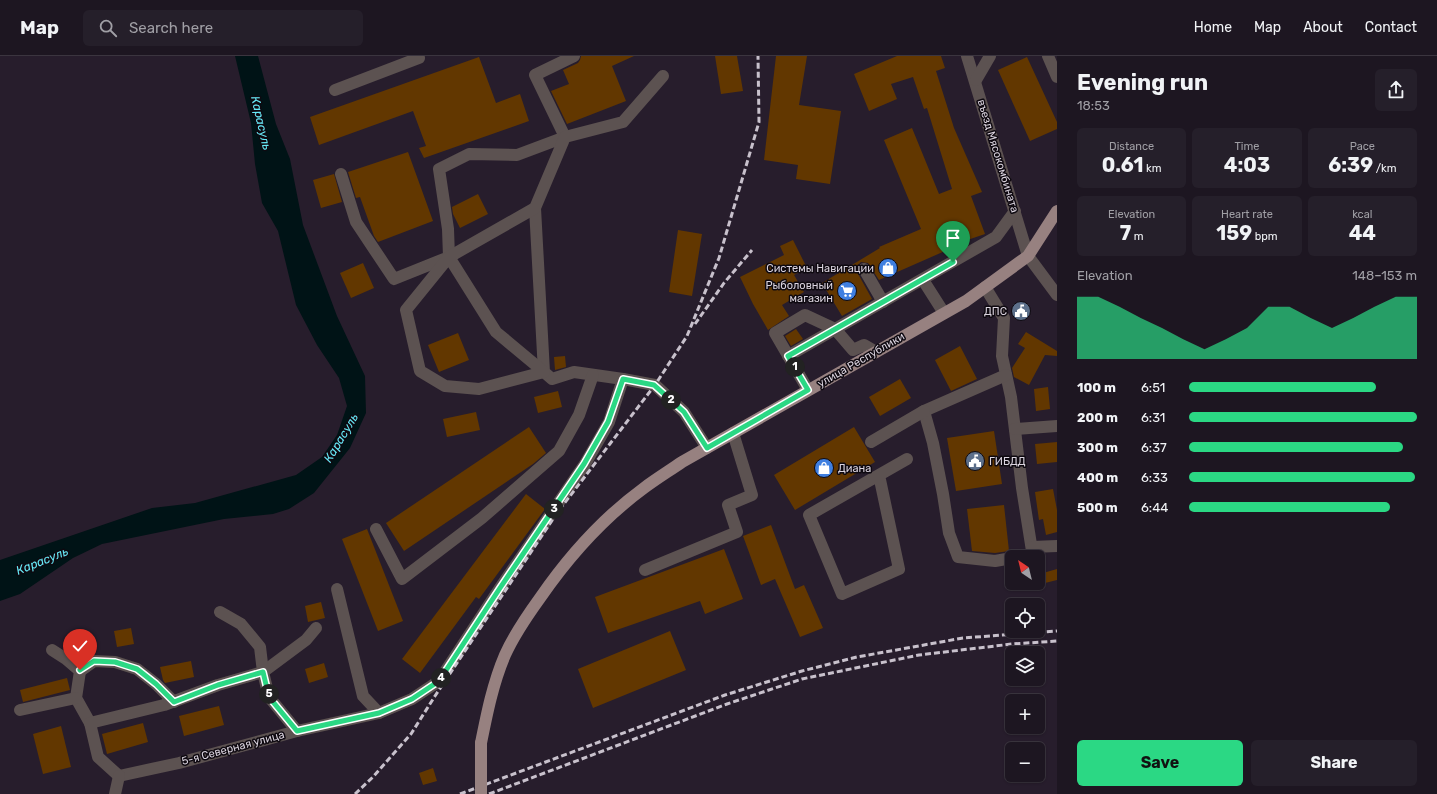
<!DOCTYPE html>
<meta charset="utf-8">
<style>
:root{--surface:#1d1621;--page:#251f2a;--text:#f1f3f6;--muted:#a09fa5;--line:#3b353f;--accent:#2bd884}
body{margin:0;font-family:Rubik,sans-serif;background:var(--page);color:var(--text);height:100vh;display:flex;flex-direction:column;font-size:15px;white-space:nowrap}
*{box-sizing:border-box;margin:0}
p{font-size:13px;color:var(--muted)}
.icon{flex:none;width:22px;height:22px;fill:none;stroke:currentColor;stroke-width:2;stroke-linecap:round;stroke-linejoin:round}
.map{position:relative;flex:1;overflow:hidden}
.details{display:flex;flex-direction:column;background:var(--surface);width:380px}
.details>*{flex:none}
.needle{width:26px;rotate:325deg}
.fabs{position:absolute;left:1005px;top:494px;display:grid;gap:8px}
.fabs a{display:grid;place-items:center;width:40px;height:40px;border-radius:6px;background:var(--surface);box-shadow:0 1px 3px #0004,0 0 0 1px var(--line);font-size:20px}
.pin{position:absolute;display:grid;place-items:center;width:34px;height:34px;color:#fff;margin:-41px -17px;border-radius:50% 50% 50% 0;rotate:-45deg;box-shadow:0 0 4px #0007}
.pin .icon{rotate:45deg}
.km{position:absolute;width:20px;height:20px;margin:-10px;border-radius:50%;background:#222;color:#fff;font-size:11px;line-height:20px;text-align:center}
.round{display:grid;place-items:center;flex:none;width:42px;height:42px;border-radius:6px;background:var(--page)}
.summary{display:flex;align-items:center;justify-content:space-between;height:68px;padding:0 20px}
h1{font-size:22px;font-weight:700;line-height:30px}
.figures{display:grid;grid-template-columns:repeat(3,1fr);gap:6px;height:68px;padding:4px 20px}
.figures div{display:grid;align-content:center;border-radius:6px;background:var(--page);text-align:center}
.figures b{font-size:20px;font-weight:700}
.figures small{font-size:11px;font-weight:400}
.figures p{font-size:11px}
.chart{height:112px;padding:8px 20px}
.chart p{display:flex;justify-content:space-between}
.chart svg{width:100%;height:72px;margin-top:4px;fill:var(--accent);opacity:.7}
.action{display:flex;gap:8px;margin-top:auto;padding:8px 20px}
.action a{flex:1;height:46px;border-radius:6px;background:var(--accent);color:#111;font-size:16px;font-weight:700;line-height:46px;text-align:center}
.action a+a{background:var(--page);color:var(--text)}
ul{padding:0 20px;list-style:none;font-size:13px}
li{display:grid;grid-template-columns:64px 48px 1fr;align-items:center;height:30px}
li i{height:10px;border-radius:5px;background:var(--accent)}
header{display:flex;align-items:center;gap:24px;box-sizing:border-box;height:56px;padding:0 20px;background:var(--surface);border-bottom:1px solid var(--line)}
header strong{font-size:19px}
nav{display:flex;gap:22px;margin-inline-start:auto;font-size:14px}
.search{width:280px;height:36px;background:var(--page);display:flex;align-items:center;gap:10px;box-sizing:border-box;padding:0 14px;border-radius:6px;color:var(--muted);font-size:15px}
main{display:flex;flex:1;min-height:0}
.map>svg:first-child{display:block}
.water{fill:#001316}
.building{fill:#623700}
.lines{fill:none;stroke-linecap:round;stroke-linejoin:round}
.minor{stroke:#5c5251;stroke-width:12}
.major{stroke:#978180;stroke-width:12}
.rail{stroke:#c8c1cc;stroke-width:3;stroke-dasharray:6 3;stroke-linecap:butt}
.major-bridge{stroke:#978180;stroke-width:12}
.route-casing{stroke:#fff;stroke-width:8}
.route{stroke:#2bd884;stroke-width:5}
.labels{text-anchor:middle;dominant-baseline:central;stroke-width:3;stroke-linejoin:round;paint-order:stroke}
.street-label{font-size:11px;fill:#dbd4df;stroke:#0e0910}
.poi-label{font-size:11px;fill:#dbd4df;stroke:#0e0910;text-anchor:end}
.water-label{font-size:12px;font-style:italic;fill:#67ebf9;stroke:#0e0910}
</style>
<header>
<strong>Map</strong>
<div class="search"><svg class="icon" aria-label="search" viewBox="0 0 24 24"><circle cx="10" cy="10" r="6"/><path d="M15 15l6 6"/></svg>Search here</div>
<nav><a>Home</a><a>Map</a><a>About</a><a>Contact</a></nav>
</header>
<main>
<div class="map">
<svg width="1057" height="738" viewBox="0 0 1057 738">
<rect width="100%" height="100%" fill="#271d2c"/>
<path class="water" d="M235,0h23l18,68 14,35 13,66 34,91 28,60 1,37 -16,35 -36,45 -25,16 -16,5 -49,5 -122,25 -29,14 -53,36 -20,7v-41l152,-52 43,-5 101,-28 26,-18 15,-22 10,-29 -8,-28 -22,-33 -21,-40 -18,-74 -16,-28 -7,-39 -4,-41z"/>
<g class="building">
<path d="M581,0h53l-22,10 14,35 -59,23 -16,-33 18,-7 -6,-14 15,-7 2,-3z"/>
<path d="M715,0h22l6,35 -22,3z"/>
<path d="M776,0h31l-8,49 42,6 -11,73 -34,-5 2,-14 -34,-5z"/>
<path d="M897,0h44l4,12 -9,3 18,57 28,64 -11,4 14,38 -41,14 1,3 -66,29 -11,-17 -7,-1 -4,4v6l15,27 -30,17 -20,-33 58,-35 -1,-1 42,-18 -37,-89 28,-12 27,66 13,-5 -25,-81 -3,1 -11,-32 -22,7 6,15 -28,12 -15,-37z"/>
<path d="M479,1l17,46 24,-9 9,27 -105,37 -5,-10 7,-2 -13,-35 -94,34 -9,-28z"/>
<path d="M1027,1l30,65v7l-27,12 -32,-71z"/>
<path d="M408,96l25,69 -55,21 -4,-6 -14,-39 -4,1 -8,-26z"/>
<path d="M334,118l8,28 -21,6 -8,-28z"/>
<path d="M478,138l10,20 -28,14 -7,-14 -1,-7z"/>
<path d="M678,174l24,4 -10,62 -23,-4z"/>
<path d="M793,184l14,28 -13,7 10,17 -22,13 7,11 -21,14 -15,-26 -13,-27 44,-22 -4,-9z"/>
<path d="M363,207l11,25 -23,10 -11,-25z"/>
<path d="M796,273l7,10 -12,7 -6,-10z"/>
<path d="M1026,276l31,19v5l-12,-1 -16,30 -15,-8 -2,-9 13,-20 -7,-4z"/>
<path d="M458,277l11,27 -30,12 -11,-27z"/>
<path d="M960,290l17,33 -26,12 -16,-31z"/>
<path d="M565,300l1,11 -11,3 -1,-13z"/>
<path d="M900,323l11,19 -31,18 -11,-19z"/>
<path d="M1048,331l2,22 -14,2 -2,-22z"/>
<path d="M558,335l4,16 -24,6 -4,-16z"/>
<path d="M476,356l4,18 -33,7 -4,-18z"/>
<path d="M529,371l17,26 -13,11 -129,87 -18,-28z"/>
<path d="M854,371l21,35 -80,48 -21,-35z"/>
<path d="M994,375l8,53 -46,7 -9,-53z"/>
<path d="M1057,386v20l-20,2 -2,-20z"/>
<path d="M1053,433l4,21v22l-11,3 -3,-16 -4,1 -4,-28z"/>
<path d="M526,438l19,15 -66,90 -3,-2 -56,76 -18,-14z"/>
<path d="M1004,449l5,46 -14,2 -23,-2 -5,-42z"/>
<path d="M771,469l24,64 9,-4 19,43 -23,9 -25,-58 -14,6 -18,-49z"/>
<path d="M367,473l36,92 -25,10 -36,-92z"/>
<path d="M724,493l19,50 -38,15 -5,-13 -92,32 -13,-36z"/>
<path d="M1057,513v11l-12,3 -2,-10z"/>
<path d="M321,546l4,16 -17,4 -3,-16z"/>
<path d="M131,572l3,16 -17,3 -3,-16z"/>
<path d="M670,575l16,39 -93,38 -15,-39z"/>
<path d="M191,605l3,16 -29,6 -2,-3 -3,-13z"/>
<path d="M324,607l4,14 -19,6 -4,-14z"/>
<path d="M67,622l3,12 -47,12 -3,-12z"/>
<path d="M219,650l5,19 -40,11 -5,-20z"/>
<path d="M143,667l5,19 -41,12 -5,-20z"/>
<path d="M61,670l10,41 -28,7 -10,-40z"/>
<path d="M433,712l4,13 -14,4 -4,-12z"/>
</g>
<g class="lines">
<g class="minor">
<path d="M967,0l61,200 29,39"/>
<path d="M1048,0l9,21"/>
<path d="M976,24l14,-24"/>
<path d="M335,34l84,-32 -1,-2"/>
<path d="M341,118l15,48 38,57 55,-22 -1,-28 -9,-60 30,-15 48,1 48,-18 -30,-62 39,-19"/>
<path d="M535,152l9,164 8,7 22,-7 49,7 32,6 29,27 23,36"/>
<path d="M449,201l47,75 48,40 -65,17 -34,-3 -25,-15 -14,-61 43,-53 86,-49 30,-71 58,-15 40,-46"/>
<path d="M864,213l19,33"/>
<path d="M923,224l21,33"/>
<path d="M985,231l19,31 -2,38 9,41 11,91 11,69"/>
<path d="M788,300l208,-119 19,-26"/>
<path d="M1006,319l-82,36 9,32 10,51 6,39 9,24 37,4 17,-3"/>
<path d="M808,334l-33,-57 30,-18 30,14 18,21 11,-5 12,7"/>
<path d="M1015,373l42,-3"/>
<path d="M871,386l53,-31"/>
<path d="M879,419l20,94 -57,25 -33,-79 98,-56"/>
<path d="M376,473l26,50 80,-61 77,-67 20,-36 14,-40"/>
<path d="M1032,491l25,-1"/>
<path d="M645,514l92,-38 -9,-27 24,-10 -19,-62"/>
<path d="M337,533l26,107 16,17"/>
<path d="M52,594l14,9 14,12 -4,27 14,25"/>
<path d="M80,615l14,-10 21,1 22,7 19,15 18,18"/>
<path d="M20,654l56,-12"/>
<path d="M297,675l-28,-34 -6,-25 43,-32 10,-12"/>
<path d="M119,720l60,-13 118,-32 82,-18 33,-14 27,-18 61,-93 85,-124 24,-42 14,-43"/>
<path d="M119,720l-21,-19 -8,-34 74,-18 54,-20 45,-13 -3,-25 -19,-23 -21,-12"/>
<path d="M115,738l4,-18"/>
</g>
<path class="major" d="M481,687c6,-30 12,-60 24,-88 9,-20 22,-39 35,-57 29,-42 63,-80 104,-110 12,-9 25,-17 38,-26l284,-161 62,-45 29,-45"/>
<g class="rail">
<path d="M695,268l29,-41 28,-33"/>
<path d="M355,738l18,-17 38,-43 24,-38 122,-183 98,-128 32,-49 32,-78 40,-136 -1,-66"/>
<path d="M460,738l265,-99 77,-24 55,-14 106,-19 94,-7"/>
<path d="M489,738l238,-90 75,-25 117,-24 93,-11 45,-3"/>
</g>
<path class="major-bridge" d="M481,738v-51"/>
</g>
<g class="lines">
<defs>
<path id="route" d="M80,614l14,-9 21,1 22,7 19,15 18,18 44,-17 45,-13 6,25 28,34 82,-18 33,-14 27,-18 61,-93 84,-124 24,-42 15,-43 31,6 30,27 23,36 101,-58 -20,-34 165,-94"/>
</defs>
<use href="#route" class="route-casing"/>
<use href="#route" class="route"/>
</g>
<defs>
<symbol id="shop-disc" viewBox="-11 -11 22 22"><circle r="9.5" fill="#3f7fe0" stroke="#0e0910"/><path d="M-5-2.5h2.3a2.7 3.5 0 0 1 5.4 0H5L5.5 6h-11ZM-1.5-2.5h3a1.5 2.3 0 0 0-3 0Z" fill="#fff"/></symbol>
<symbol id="supermarket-disc" viewBox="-11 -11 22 22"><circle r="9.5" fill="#3f7fe0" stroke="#0e0910"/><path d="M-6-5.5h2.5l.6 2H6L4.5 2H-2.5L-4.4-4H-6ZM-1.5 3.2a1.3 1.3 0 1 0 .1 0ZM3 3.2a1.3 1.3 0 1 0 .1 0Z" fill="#fff"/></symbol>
<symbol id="civic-disc" viewBox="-11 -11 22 22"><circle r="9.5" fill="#5c6f8a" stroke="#0e0910"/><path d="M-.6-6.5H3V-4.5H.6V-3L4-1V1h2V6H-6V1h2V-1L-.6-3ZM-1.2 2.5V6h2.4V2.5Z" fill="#fff"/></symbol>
</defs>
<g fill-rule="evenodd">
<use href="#shop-disc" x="877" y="201" width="22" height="22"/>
<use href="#supermarket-disc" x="836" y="224" width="22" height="22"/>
<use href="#civic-disc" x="1010" y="244" width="22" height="22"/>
<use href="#civic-disc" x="964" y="394" width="22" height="22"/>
<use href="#shop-disc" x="813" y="401" width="22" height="22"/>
</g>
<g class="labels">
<g class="street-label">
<text transform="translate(998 100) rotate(73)">въезд Мясокомбината</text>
<text transform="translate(861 304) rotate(-30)">улица Республики</text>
<text transform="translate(233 692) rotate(-15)">5-я Северная улица</text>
</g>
<g class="poi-label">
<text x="874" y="212">Системы Навигации</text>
<text x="833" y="229">Рыболовный<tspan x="833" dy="13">магазин</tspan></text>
<text x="1007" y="255">ДПС</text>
<text x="989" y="405" text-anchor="start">ГИБДД</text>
<text x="838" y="412" text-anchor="start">Диана</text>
</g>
<g class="water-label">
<text transform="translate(261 67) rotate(77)">Карасуль</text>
<text transform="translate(341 382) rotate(-59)">Карасуль</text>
<text transform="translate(42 505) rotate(-22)">Карасуль</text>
</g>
</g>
</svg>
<div class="fabs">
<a><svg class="needle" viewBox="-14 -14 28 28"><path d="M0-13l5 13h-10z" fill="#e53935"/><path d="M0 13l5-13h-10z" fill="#a09fa5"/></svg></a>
<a><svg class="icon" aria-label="locate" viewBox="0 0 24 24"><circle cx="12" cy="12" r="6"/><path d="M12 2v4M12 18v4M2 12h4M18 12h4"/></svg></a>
<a><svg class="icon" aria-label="layers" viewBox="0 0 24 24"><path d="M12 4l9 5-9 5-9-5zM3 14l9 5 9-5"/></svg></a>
<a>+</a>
<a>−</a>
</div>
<div class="pin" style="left:953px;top:206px;background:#1e9e55"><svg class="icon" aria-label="arrive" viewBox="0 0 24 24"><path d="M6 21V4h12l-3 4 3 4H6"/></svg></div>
<div class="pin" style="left:80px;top:614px;background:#d93025"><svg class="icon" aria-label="check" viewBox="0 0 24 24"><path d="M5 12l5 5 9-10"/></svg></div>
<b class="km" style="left:795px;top:311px">1</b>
<b class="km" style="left:671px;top:344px">2</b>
<b class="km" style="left:554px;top:453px">3</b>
<b class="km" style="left:441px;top:622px">4</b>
<b class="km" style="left:269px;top:638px">5</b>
</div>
<section class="details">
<div class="summary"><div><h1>Evening run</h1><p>18:53</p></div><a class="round"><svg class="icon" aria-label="share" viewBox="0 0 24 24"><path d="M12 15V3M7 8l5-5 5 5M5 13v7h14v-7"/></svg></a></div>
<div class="figures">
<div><p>Distance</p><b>0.61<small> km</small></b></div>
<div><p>Time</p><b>4:03</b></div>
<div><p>Pace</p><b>6:39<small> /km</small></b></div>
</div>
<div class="figures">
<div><p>Elevation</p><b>7<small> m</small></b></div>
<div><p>Heart rate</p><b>159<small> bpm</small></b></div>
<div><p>kcal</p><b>44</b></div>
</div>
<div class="chart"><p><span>Elevation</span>148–153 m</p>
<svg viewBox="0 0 160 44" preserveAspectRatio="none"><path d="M0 44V6L10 6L20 12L30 19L40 25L50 32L60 38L70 32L80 25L90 12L100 12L110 19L120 25L130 19L140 12L150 6L160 6V44z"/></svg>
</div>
<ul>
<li><b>100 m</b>6:51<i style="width:82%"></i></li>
<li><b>200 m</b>6:31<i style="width:100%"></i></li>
<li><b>300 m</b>6:37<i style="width:94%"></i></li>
<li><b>400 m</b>6:33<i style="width:99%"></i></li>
<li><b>500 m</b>6:44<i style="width:88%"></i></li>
</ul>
<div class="action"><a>Save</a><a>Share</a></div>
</section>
</main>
